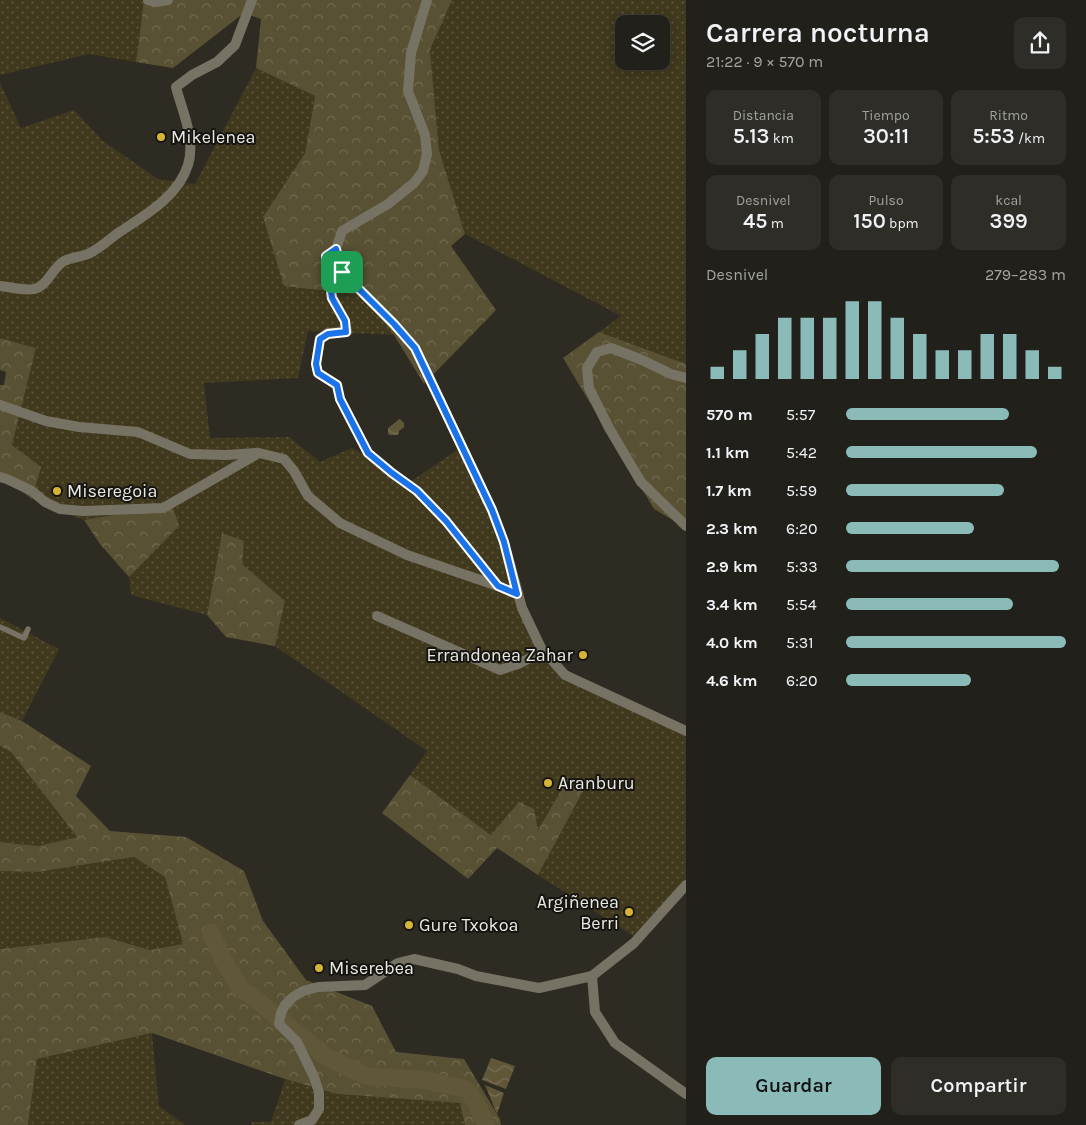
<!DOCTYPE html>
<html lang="es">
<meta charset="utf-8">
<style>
:root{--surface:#22201a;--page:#2e2d27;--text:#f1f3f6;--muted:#a2a3a2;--line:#3f3e39;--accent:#8bbbb9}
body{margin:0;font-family:Karla,sans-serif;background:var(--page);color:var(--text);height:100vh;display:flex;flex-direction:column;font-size:19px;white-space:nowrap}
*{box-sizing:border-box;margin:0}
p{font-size:16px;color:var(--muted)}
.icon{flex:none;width:28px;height:28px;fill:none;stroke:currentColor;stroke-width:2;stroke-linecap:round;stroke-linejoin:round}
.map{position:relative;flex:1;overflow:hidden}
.details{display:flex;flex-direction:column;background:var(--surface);width:400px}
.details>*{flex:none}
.buttons{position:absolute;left:615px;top:15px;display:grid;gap:10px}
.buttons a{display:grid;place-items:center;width:55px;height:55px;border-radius:10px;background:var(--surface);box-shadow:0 2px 12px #0003,0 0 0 1px var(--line);font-size:25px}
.pin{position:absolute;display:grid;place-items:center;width:42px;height:42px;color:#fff;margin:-21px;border-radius:10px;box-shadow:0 2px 8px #0006}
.round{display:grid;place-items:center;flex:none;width:52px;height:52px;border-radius:10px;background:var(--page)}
.headline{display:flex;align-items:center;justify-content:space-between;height:85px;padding:0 20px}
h1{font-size:28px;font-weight:600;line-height:38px}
.stats{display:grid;grid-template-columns:repeat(3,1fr);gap:8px;height:85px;padding:5px 20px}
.stats div{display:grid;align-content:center;border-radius:10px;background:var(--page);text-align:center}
.stats b{font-size:21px;font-weight:600}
.stats small{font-size:14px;font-weight:400}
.stats p{font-size:14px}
.chart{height:140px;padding:10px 20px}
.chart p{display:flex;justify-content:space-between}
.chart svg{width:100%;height:90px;margin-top:5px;stroke:var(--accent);stroke-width:6}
.primary-button{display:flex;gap:10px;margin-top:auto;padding:10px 20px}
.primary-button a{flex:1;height:58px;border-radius:10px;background:var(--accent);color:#111;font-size:20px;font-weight:600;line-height:58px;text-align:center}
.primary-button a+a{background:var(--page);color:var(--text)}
ul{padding:0 20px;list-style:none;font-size:16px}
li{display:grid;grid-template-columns:80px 60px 1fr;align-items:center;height:38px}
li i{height:12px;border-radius:6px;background:var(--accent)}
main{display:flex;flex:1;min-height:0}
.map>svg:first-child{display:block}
.grass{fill:url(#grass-dots);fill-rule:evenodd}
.forest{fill:url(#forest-crowns)}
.water{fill:url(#water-waves)}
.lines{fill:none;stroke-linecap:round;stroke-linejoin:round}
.river{stroke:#605739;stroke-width:18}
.service{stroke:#767264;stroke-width:5.5}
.minor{stroke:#767264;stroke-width:10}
.tertiary{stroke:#767264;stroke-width:10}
.route-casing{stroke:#fff;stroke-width:10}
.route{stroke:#1a73e8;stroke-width:6}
.poi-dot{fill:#d6b534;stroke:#151410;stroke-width:2}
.labels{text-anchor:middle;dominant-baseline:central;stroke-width:4;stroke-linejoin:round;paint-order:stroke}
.poi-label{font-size:18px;fill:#eae9e3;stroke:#151410;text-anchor:start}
</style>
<main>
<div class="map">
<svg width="686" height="1125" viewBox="0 0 686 1125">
<defs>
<pattern id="grass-dots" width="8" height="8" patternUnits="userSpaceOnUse" patternTransform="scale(1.25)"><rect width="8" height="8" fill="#40391d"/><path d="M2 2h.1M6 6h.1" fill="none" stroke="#5c563e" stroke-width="1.8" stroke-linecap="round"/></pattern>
<pattern id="forest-crowns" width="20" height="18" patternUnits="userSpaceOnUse" patternTransform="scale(1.25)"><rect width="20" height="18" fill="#595133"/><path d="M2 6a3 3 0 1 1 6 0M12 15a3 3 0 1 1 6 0" fill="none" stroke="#716a50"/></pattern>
<pattern id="water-waves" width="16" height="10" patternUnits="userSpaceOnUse" patternTransform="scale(1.25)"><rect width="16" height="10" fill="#605739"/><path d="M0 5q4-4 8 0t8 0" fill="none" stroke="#776f56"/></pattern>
</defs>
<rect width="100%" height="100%" fill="#2e2b22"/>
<g class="grass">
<path d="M0,0h144l-8,62 -47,-8 -89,21z"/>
<path d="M452,0h234v364l-87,-32 22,-16 -156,-82 -26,-84 -9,-100zM624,24h37v37h-37z"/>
<path d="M256,68l59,28 -10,57 -42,64 21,68 79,10 31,40 -86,-4 -10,47 -94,5 6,55 79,-1 31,25 32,-14 58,34 52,-35 86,216 138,64v160l-48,52 -100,-64 48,-88 -19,-7 -30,51 -46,4 -81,-60 17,-24 -152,-105 10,-45 -43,-37 -20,-31 -15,82 -76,-20 -2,-18 49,-50 -6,-22 -88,15 -52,-21 8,-32 -28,-22 24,-97 -36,-10v-255l21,45 53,-18 29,31 55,38 37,5z"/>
<path d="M0,618l59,31 -37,72 -22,-9z"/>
<path d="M0,746l11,6 66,85 -39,9 -38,-4z"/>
<path d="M134,857l31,20 18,67 -33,6 -45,-13 -105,12v-79l37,2z"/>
<path d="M152,1033l7,73 26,19h-157l9,-66z"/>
<path d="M285,1079l52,15 124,9 4,22h-214l1,-3h19z"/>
</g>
<g class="forest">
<path d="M144,0h308l-22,50 9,100 26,84 -14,12 45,64 -72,74 -30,-49 -31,-40 -79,-9 -21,-69 42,-64 10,-57 -59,-28 5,-49 -17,-6 -71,55 -37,-6z"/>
<path d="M599,332l87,32v164l-32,-19 -91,-151z"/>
<path d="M0,338l36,10 -24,97 29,22 -9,32 -32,-24v-90h4l2,-13 -6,-2z"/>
<path d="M172,505l7,21 -50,51 -29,-33 -16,-24z"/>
<path d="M222,533l22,8 -2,23 43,37 -10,45 -49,-9 -19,-22z"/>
<path d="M0,712l22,9 69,45 -15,30 34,35 76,6 58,34 19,50 43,59 66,26 24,46 68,7 36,60 1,6h-36l-5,-22 -123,-9 -52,-15 -133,-46 -115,26 -9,66h-28v-176l105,-12 45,13 33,-6 -18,-67 -31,-20 -97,15 -37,-1v-29l38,4 39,-9 -66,-85 -11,-6z"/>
<path d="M410,775l81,60 28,-33 15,7 4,21 29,-50 19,6 -48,89 -41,-27 -29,31 -86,-66z"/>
</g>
<g class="water">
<path d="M400,419l4,4v4l-5,4 -1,4h-8l-2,-1v-6z"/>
<path d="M491,1058l24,8 -9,23 -24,-9z"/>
<path d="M485,1085l19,8 -7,21z"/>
</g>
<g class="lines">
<path class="river" d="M211,933l13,28 16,27 13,9 72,59 41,20 59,4 40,9 11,13 10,23"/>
<path class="service" d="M0,627l24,11 4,-9"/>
<g class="minor">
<path d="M336,249l-10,7 6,42 13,23 2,11 -19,1 -8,6 -4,25 2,9 19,12 3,14 28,54 24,20 25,18 29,30 52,65 19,8"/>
<path d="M0,286c9,1 26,5 34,3 14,-3 18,-21 30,-28 8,-4 18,-4 26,-8 10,-5 19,-13 28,-20 26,-17 60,-36 70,-68 8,-26 -6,-54 -12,-78l16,-12 25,-13 18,-17 17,-45"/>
<path d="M0,405l46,16 33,6 59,5 52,22 36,1 30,-2"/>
<path d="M0,477l7,2 25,12 13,11 15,7 23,2 80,-3 96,-55 25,6 10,12 14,25 32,27 67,32 91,31"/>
<path d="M377,616l123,54 18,-6 26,-13"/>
<path d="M686,885l-52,58 -42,33 3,36 20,31 71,51"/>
<path d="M299,1125l13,-5 7,-11v-17l-5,-15 -17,-35 -18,-18 2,-11 4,-8 8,-8 10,-6 15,-4 47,-2 33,-22 16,-4 44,10 18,7 63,12 53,-12"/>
</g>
<g class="tertiary">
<path d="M148,0l7,2 13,-2"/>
<path d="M427,0l-16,53 -3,38 17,44 2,19 -4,17 -9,12 -26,21 -46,27 -6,18 6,23 52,52 21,24 77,162 12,32 18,66 19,40 24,27 121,56"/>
<path d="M686,378l-15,-4 -29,-14 -31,-12 -14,4 -10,16 2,20 20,40 32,54 45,44"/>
</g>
</g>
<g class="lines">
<defs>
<path id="route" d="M336,249l6,23 52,52 21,24 77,162 12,32 13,52 -19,-8 -52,-65 -29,-30 -25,-18 -24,-20 -28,-54 -3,-14 -19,-12 -2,-9 4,-25 8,-5 18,-2 -1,-11 -13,-23 -6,-42z"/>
</defs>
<use href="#route" class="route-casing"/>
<use href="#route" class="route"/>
</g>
<g class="poi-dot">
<circle cx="161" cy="137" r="5"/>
<circle cx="57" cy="491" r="5"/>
<circle cx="583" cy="655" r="5"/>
<circle cx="548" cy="783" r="5"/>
<circle cx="629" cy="912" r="5"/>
<circle cx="409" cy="925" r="5"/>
<circle cx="319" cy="968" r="5"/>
</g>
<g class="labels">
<g class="poi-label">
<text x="171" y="137">Mikelenea</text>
<text x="67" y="491">Miseregoia</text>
<text x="573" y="655" text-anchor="end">Errandonea Zahar</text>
<text x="558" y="783">Aranburu</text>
<text x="619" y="902" text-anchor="end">Argiñenea<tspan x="619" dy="21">Berri</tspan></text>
<text x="419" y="925">Gure Txokoa</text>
<text x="329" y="968">Miserebea</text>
</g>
</g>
</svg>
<div class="buttons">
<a><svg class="icon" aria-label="layers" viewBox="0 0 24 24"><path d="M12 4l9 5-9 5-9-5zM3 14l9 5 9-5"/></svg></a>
</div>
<div class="pin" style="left:342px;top:272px;background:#1e9e55"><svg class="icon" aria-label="arrive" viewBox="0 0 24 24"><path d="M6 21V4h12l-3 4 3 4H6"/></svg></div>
</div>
<section class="details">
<div class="headline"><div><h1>Carrera nocturna</h1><p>21:22 · 9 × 570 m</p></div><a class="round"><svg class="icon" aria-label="share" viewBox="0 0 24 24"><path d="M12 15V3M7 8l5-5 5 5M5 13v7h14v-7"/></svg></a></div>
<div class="stats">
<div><p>Distancia</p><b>5.13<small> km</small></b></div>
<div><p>Tiempo</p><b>30:11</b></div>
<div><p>Ritmo</p><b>5:53<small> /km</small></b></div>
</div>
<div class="stats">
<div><p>Desnivel</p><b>45<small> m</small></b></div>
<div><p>Pulso</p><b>150<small> bpm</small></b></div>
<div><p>kcal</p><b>399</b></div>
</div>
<div class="chart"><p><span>Desnivel</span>279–283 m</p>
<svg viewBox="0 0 160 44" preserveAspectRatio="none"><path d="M5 44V38M15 44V30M25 44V22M35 44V14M45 44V14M55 44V14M65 44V6M75 44V6M85 44V14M95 44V22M105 44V30M115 44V30M125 44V22M135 44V22M145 44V30M155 44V38"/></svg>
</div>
<ul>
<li><b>570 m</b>5:57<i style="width:74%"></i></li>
<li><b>1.1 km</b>5:42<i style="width:87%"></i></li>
<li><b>1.7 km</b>5:59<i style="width:72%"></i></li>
<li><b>2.3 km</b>6:20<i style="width:58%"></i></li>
<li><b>2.9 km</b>5:33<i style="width:97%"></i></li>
<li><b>3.4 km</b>5:54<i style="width:76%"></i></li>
<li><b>4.0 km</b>5:31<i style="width:100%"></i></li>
<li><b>4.6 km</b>6:20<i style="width:57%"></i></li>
</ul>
<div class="primary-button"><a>Guardar</a><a>Compartir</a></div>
</section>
</main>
